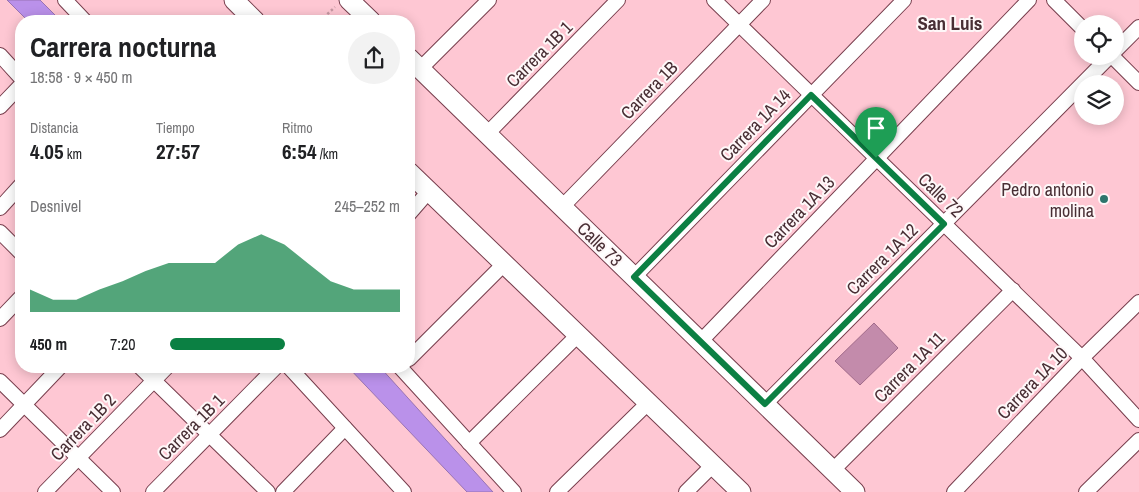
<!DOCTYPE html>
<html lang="es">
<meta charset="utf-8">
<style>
:root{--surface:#fff;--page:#f2f2f2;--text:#202124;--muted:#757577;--accent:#0b8043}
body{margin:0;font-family:"Archivo Narrow",sans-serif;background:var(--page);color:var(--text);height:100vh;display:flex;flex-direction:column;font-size:19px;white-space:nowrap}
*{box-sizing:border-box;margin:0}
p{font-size:16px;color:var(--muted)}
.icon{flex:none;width:28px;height:28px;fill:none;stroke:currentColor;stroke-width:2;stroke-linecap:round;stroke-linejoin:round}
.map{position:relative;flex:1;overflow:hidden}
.details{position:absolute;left:15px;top:15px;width:400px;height:358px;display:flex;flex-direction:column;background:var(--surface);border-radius:20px;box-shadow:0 2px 12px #0003}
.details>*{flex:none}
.buttons{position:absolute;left:1074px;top:15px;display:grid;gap:10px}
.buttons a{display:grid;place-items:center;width:50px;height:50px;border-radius:50%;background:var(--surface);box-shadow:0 2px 12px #0003;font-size:25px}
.pin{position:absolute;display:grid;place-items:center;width:42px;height:42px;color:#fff;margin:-51px -21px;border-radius:50% 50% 50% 0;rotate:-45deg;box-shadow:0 0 5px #0007}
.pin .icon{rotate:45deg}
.round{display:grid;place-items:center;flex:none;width:52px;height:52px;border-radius:26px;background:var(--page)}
.head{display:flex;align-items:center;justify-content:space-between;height:85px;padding:0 15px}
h1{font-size:28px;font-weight:800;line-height:38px}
.figures{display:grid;grid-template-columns:repeat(3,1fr);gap:8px;height:85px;padding:5px 15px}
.figures div{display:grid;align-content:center}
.figures b{font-size:21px;font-weight:800}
.figures small{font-size:14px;font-weight:400}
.figures p{font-size:14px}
.chart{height:140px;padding:10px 15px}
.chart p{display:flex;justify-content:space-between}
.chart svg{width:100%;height:90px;margin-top:5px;fill:var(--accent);opacity:.7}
ul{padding:0 15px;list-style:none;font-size:16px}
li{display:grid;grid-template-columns:80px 60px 1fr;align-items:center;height:38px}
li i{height:12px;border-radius:6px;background:var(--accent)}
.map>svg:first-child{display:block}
.water{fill:#ba91ea;stroke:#9873b3}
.building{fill:#c38bab;stroke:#a06a89}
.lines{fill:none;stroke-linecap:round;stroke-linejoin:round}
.street-casing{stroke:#773e4d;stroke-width:16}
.secondary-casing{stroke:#773e4d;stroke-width:21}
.path{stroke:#c698a2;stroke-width:2.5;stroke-dasharray:2.5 2.5;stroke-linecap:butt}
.street{stroke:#fff;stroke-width:14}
.secondary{stroke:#fff;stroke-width:19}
.route-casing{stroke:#fff;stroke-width:10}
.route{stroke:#0b8043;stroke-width:6}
.poi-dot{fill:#2e756c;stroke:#fef7f8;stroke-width:2}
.labels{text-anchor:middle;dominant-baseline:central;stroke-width:4;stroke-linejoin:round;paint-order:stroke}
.street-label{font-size:18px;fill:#482e34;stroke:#fef7f8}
.poi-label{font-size:18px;fill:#482e34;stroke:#fef7f8;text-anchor:end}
.neighbourhood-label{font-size:19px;font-weight:bold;fill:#482e34;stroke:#fef7f8}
</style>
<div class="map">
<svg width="1139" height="492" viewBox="0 0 1139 492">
<rect width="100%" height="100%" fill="#fec7d3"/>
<g class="water">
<path d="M7,0h33l21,21h-33z"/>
<path d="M347,366h32l114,126h-26z"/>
</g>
<path class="building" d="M874,323l24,25 -38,37 -25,-24z"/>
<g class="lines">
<defs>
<g id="street">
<path d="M65,0l20,21"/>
<path d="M714,0l368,358 57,62"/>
<path d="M1054,0l28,28"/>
<path d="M1115,51l24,-24"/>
<path d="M0,55l21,23"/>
<path d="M1112,56l27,27"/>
<path d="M420,69l69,-69"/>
<path d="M0,107l21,-22"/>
<path d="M487,134l131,-134"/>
<path d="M562,207l201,-207"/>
<path d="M0,208l21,-23"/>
<path d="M409,214l20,-23"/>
<path d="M0,232l21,21"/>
<path d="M634,277l270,-277"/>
<path d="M0,319l21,-22"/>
<path d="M701,341l328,-341"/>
<path d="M409,359l95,-95"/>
<path d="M139,366l129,126"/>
<path d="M288,366l116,126"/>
<path d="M399,366l115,126"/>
<path d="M0,381l113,111"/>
<path d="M765,404l345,-348"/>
<path d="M0,430l61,-64"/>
<path d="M469,443l109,-108"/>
<path d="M833,470l180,-180"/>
<path d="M45,492l123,-126"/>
<path d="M153,492l124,-126"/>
<path d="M283,492l62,-64"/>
<path d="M557,492l91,-89"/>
<path d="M686,492l27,-27"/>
<path d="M954,492l128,-134 57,-56"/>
<path d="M1086,492l53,-52"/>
</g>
<g id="secondary">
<path d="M234,0l21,21"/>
<path d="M349,0l22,21"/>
<path d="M409,58l446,434"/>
<path d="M409,172l332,320"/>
</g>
</defs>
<use href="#street" class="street-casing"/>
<use href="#secondary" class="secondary-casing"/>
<path class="path" d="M320,21l15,-14"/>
<use href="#street" class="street"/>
<use href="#secondary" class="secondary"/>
</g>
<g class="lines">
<defs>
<path id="route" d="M811,95l133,129 -179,180 -131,-127z"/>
</defs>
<use href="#route" class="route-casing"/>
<use href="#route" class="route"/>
</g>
<circle class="poi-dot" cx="1104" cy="199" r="5"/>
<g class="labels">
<g class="street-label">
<text transform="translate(539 54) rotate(-45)">Carrera 1B 1</text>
<text transform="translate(649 90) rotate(-46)">Carrera 1B</text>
<text transform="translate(755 125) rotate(-46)">Carrera 1A 14</text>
<text transform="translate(941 195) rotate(44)">Calle 72</text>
<text transform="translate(799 212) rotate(-46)">Carrera 1A 13</text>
<text transform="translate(600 244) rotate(44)">Calle 73</text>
<text transform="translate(882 259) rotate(-45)">Carrera 1A 12</text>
<text transform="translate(909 367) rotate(-45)">Carrera 1A 11</text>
<text transform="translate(1032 383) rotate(-46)">Carrera 1A 10</text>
<text transform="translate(83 427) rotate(-46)">Carrera 1B 2</text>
<text transform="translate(191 427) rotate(-45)">Carrera 1B 1</text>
</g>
<g class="poi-label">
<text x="1094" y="189">Pedro antonio<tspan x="1094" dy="21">molina</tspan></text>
</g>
<g class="neighbourhood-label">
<text x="950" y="23">San Luis</text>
</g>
</g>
</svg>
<div class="buttons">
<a><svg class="icon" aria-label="locate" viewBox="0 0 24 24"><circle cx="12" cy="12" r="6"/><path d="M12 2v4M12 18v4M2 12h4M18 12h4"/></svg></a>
<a><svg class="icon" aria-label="layers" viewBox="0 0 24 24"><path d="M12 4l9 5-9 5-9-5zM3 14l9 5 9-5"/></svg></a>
</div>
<div class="pin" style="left:876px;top:158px;background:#1e9e55"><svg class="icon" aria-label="arrive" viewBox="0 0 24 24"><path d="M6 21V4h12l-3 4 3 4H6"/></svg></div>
<section class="details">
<div class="head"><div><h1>Carrera nocturna</h1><p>18:58 · 9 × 450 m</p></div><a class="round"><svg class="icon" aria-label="share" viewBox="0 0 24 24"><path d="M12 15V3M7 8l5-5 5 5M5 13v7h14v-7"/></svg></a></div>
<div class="figures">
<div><p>Distancia</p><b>4.05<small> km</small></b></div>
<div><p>Tiempo</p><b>27:57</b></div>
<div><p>Ritmo</p><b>6:54<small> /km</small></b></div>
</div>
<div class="chart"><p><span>Desnivel</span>245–252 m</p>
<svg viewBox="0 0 160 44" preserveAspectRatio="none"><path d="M0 44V33L10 38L20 38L30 33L40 29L50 24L60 20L70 20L80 20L90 11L100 6L110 11L120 20L130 29L140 33L150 33L160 33V44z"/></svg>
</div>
<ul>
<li><b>450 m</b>7:20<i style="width:50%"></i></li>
</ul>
</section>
</div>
